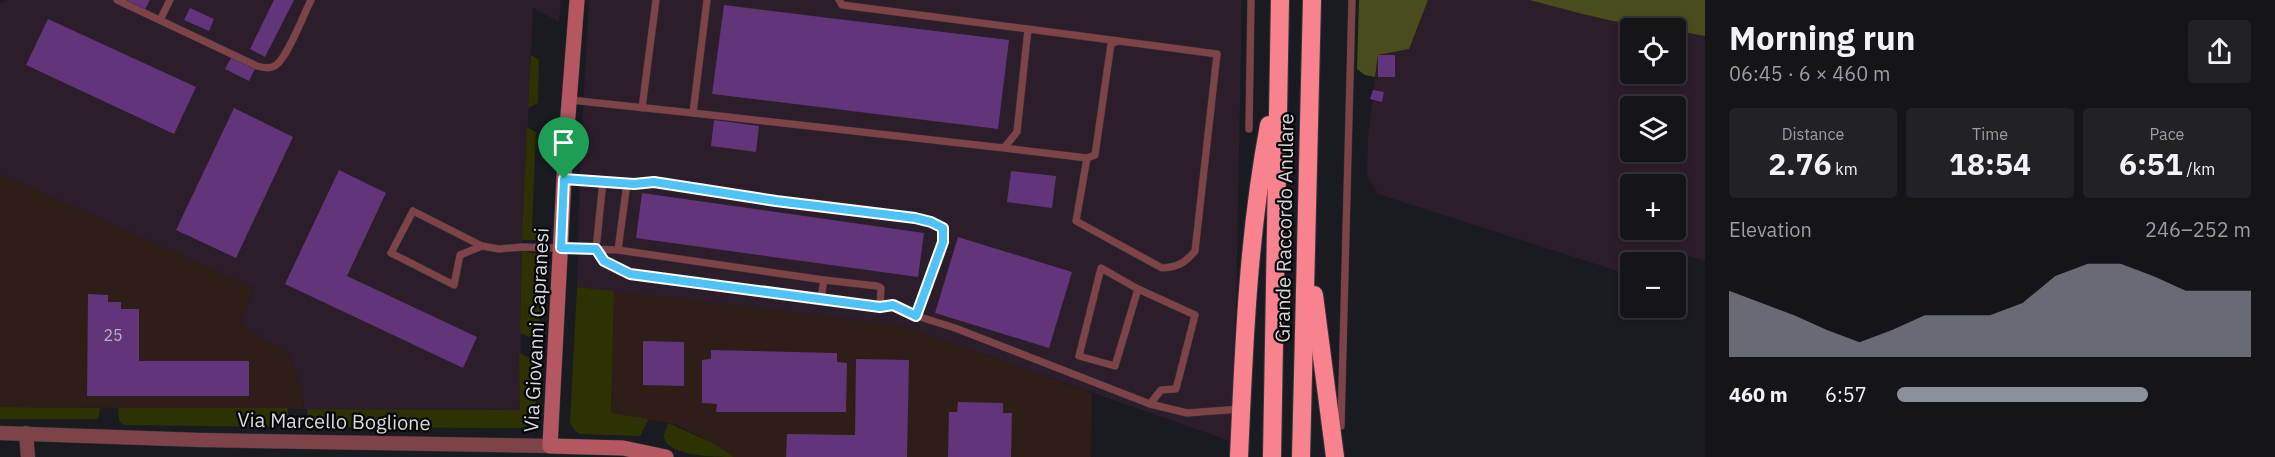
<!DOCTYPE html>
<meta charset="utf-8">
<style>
:root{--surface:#141419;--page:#212126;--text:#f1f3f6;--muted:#9d9ea2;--line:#333338;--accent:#8c9099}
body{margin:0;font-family:"IBM Plex Sans",sans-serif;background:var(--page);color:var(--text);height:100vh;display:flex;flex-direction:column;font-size:22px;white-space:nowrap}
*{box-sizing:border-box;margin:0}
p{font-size:20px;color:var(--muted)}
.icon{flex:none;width:33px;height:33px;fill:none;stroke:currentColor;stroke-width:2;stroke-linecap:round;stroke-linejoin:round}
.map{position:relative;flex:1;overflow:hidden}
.side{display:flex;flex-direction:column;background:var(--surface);width:570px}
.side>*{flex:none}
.buttons{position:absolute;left:1620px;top:18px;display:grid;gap:12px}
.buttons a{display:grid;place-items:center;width:66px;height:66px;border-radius:6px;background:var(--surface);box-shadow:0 3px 9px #0003,0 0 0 2px var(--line);font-size:30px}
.pin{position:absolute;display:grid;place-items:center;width:51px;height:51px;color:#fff;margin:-62px -26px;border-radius:50% 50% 50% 0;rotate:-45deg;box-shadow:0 0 6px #0007}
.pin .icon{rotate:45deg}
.round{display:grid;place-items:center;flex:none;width:63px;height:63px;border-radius:6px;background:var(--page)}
.headline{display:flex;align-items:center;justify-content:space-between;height:102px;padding:0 24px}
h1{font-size:33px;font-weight:700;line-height:45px}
.metrics{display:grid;grid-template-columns:repeat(3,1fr);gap:9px;height:102px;padding:6px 24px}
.metrics div{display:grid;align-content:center;border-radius:6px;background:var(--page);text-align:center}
.metrics b{font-size:30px;font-weight:700}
.metrics small{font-size:16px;font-weight:400}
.metrics p{font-size:16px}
.chart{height:168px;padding:12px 24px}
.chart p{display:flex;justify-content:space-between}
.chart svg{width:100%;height:108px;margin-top:6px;fill:var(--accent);opacity:.7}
ul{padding:0 24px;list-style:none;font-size:20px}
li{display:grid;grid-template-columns:96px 72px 1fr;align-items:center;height:45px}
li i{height:15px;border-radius:8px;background:var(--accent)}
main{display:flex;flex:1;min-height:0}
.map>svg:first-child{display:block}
.commercial{fill:#2f1d17}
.industrial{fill:#2b1d29;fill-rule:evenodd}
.green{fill:#2e3102}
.forest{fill:#494d1b}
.building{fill:#623479}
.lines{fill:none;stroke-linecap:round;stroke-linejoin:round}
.lane-casing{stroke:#35353b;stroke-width:8}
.street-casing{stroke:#35353b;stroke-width:15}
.secondary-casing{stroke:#35353b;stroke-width:16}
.highway-casing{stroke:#35353b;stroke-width:20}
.lane{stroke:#7e4348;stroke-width:7}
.street{stroke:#7e4348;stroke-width:14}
.secondary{stroke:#b55761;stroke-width:15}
.highway{stroke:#f8828d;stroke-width:18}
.route-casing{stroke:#fff;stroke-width:12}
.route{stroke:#4fc3f7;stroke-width:8}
.labels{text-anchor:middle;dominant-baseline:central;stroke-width:4.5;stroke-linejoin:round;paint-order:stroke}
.number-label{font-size:16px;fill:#baafc4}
.street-label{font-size:20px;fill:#d8d8dd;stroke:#060608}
</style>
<main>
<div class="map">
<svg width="1705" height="457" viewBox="0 0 1705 457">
<rect width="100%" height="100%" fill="#1a1b21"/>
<g class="commercial">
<path d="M0,174l254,114 -15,36 50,31 13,33 2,21 -304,-2z"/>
<path d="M614,291l286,34 192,68 -1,64h-357l-19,-13 -40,-20 -64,-11z"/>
</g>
<g class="industrial">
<path d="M7,0h554l-2,22 -26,-14 -11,243 -2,159 -216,-1 -2,-21 -13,-33 -50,-31 15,-36 -254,-114v-171z"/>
<path d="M589,0h653l-6,305 -6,136 -330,-116 -323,-38 3,-123z"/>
<path d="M1428,0h101l97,24 30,4h-26v46h46v-43l29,5v225l-36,-11 -6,12h-33v13l-252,-81 -11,-18 1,-39 10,-82 31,-6zM1630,106h46v46h-46zM1630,184h46v46h-46z"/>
</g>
<g class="green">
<path d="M531,55l8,5 -1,43 -10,5z"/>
<path d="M527,127l9,5 -4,94 13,1 -1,13h-22z"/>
<path d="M522,251l21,4 -4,82 -4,2 -15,-6z"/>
<path d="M577,287l37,4 -3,122 38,6 -9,17 -60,-2 -5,-3 -5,-8z"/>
<path d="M519,353l19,9 -3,52c-2,9 -6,11 -14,14l-206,-1 -7,-3 -1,-15 213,1z"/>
<path d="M0,407l100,1 -1,8 -2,3h-97z"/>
<path d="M118,408h170v16l-3,3 -161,-2 -5,-4z"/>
<path d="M668,423l47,21 19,13c-15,0 -67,0 -70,-20 0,-4 3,-10 4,-14z"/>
</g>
<g class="forest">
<path d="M1359,0h69l-19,49 -31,6 -3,22 -10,-2 -8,-6z"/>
<path d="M1529,0h176v36l-29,-5v-3c-50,0 -99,-16 -147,-28z"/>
</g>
<g class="building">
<path d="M122,0h28l-6,11z"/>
<path d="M274,0h20l-29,57 -15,-8z"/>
<path d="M724,5l285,35 -11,89 -286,-35z"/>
<path d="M190,8l24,11 -5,12 -25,-11z"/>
<path d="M48,19l148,68 -22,47 -148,-69z"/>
<rect x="1378" y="55" width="17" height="22"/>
<path d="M231,58l24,11 -6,12 -24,-12z"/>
<path d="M1373,90l11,2 -2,10 -12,-3z"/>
<path d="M234,108l59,29 -57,121 -60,-28z"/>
<path d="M714,120l45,6 -3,26 -45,-6z"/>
<path d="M339,170l47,23 -39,83 130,61 -14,31 -178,-84z"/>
<path d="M1011,171l45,5 -4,32 -45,-6z"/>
<path d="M642,193l282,40 -6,44 -282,-39z"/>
<path d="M958,237l114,35 -23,76 -114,-35z"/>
<path d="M88,294l20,1v7h13v7h18v52h110v35h-162z"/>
<path d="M643,341l41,1v44l-41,-1z"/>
<path d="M711,350l126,3v9l10,1 -1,49h-130l1,-8 -15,-1v-43l9,-1z"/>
<path d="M856,359l53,1 -2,97h-121l1,-23 68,1z"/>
<path d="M958,402l45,1v10h9l-1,44h-63l1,-45h8z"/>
</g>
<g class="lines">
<defs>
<g id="lane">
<path d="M117,0l140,66c7,2 14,3 19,-1 11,-7 28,-51 35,-65"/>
<path d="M839,0l3,5 186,24"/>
<path d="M160,20l10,-20"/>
<path d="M570,100l123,13 14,-113"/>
<path d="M642,108l14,-108"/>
<path d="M693,113l311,35 13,-16 11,-103 189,25 -22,197c-10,12 -17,16 -33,17l-86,-47 11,-63 -83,-10"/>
<path d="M1249,129l2,-129"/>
<path d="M1087,158l8,-3 16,-111 7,-3"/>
<path d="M564,179l39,2"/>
<path d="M482,246l-22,9 -6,30 -63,-32 22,-42 69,35 17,3 23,-2 96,3 206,30 53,6 4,2 -1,19"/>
<path d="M618,250l9,-67"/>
<path d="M1138,289l-23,77 -36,-10 22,-88 37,21 57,26 -19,74 -15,1 -11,14"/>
<path d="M821,297l3,-17"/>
<path d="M917,316l26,-74v-14l-12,-6 -155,-21 -122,-20 -20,3 -31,-3 -7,68 8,12 26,13 250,33 13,-2 24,11 38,12 195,76 37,9 54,-4"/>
<path d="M1341,426l11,-426"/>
</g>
<g id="street">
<path d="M0,433l201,7 349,6"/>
<path d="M26,433l2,24"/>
</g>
<path id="secondary" d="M577,0l-11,141 -16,305 73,2 43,9"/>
<g id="highway">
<path d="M1314,295l21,162"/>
<path d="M1239,457c5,-113 9,-221 30,-332"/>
<path d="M1272,457l8,-457"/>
<path d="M1301,457l11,-457"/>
</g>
</defs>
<use href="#lane" class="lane-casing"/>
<use href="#street" class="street-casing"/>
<use href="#secondary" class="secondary-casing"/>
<use href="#highway" class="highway-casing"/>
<use href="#lane" class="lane"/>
<use href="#street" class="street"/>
<use href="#secondary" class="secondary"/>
<use href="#highway" class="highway"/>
</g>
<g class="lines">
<defs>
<path id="route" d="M564,179l70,5 20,-2 122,19 139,17 16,4 12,6v14l-27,74 -23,-11 -13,2 -250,-33 -26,-13 -8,-12 -35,-1z"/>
</defs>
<use href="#route" class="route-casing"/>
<use href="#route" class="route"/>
</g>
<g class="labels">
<g class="number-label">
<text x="113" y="335">25</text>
</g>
<g class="street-label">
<text transform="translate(1284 228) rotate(-89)">Grande Raccordo Anulare</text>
<text transform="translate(536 330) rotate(-87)">Via Giovanni Capranesi</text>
<text transform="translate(334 421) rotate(1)">Via Marcello Boglione</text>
</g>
</g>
</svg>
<div class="buttons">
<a><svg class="icon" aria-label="locate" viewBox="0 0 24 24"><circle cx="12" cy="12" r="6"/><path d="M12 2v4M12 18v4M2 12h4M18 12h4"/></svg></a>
<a><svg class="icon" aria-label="layers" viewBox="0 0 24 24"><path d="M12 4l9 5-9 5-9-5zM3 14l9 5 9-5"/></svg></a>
<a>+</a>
<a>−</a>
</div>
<div class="pin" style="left:564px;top:179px;background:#1e9e55"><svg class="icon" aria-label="arrive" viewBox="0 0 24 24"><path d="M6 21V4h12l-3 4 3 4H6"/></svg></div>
</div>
<section class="side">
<div class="headline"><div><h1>Morning run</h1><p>06:45 · 6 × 460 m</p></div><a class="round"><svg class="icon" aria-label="share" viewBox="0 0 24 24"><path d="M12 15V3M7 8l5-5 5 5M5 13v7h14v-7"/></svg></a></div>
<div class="metrics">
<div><p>Distance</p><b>2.76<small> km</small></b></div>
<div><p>Time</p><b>18:54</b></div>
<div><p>Pace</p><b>6:51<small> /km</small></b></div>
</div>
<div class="chart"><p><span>Elevation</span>246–252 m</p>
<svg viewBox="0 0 160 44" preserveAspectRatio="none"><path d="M0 44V17L10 22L20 27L30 33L40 38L50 33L60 27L70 27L80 27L90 22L100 11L110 6L120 6L130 11L140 17L150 17L160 17V44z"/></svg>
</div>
<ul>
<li><b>460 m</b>6:57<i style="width:71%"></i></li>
</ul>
</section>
</main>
